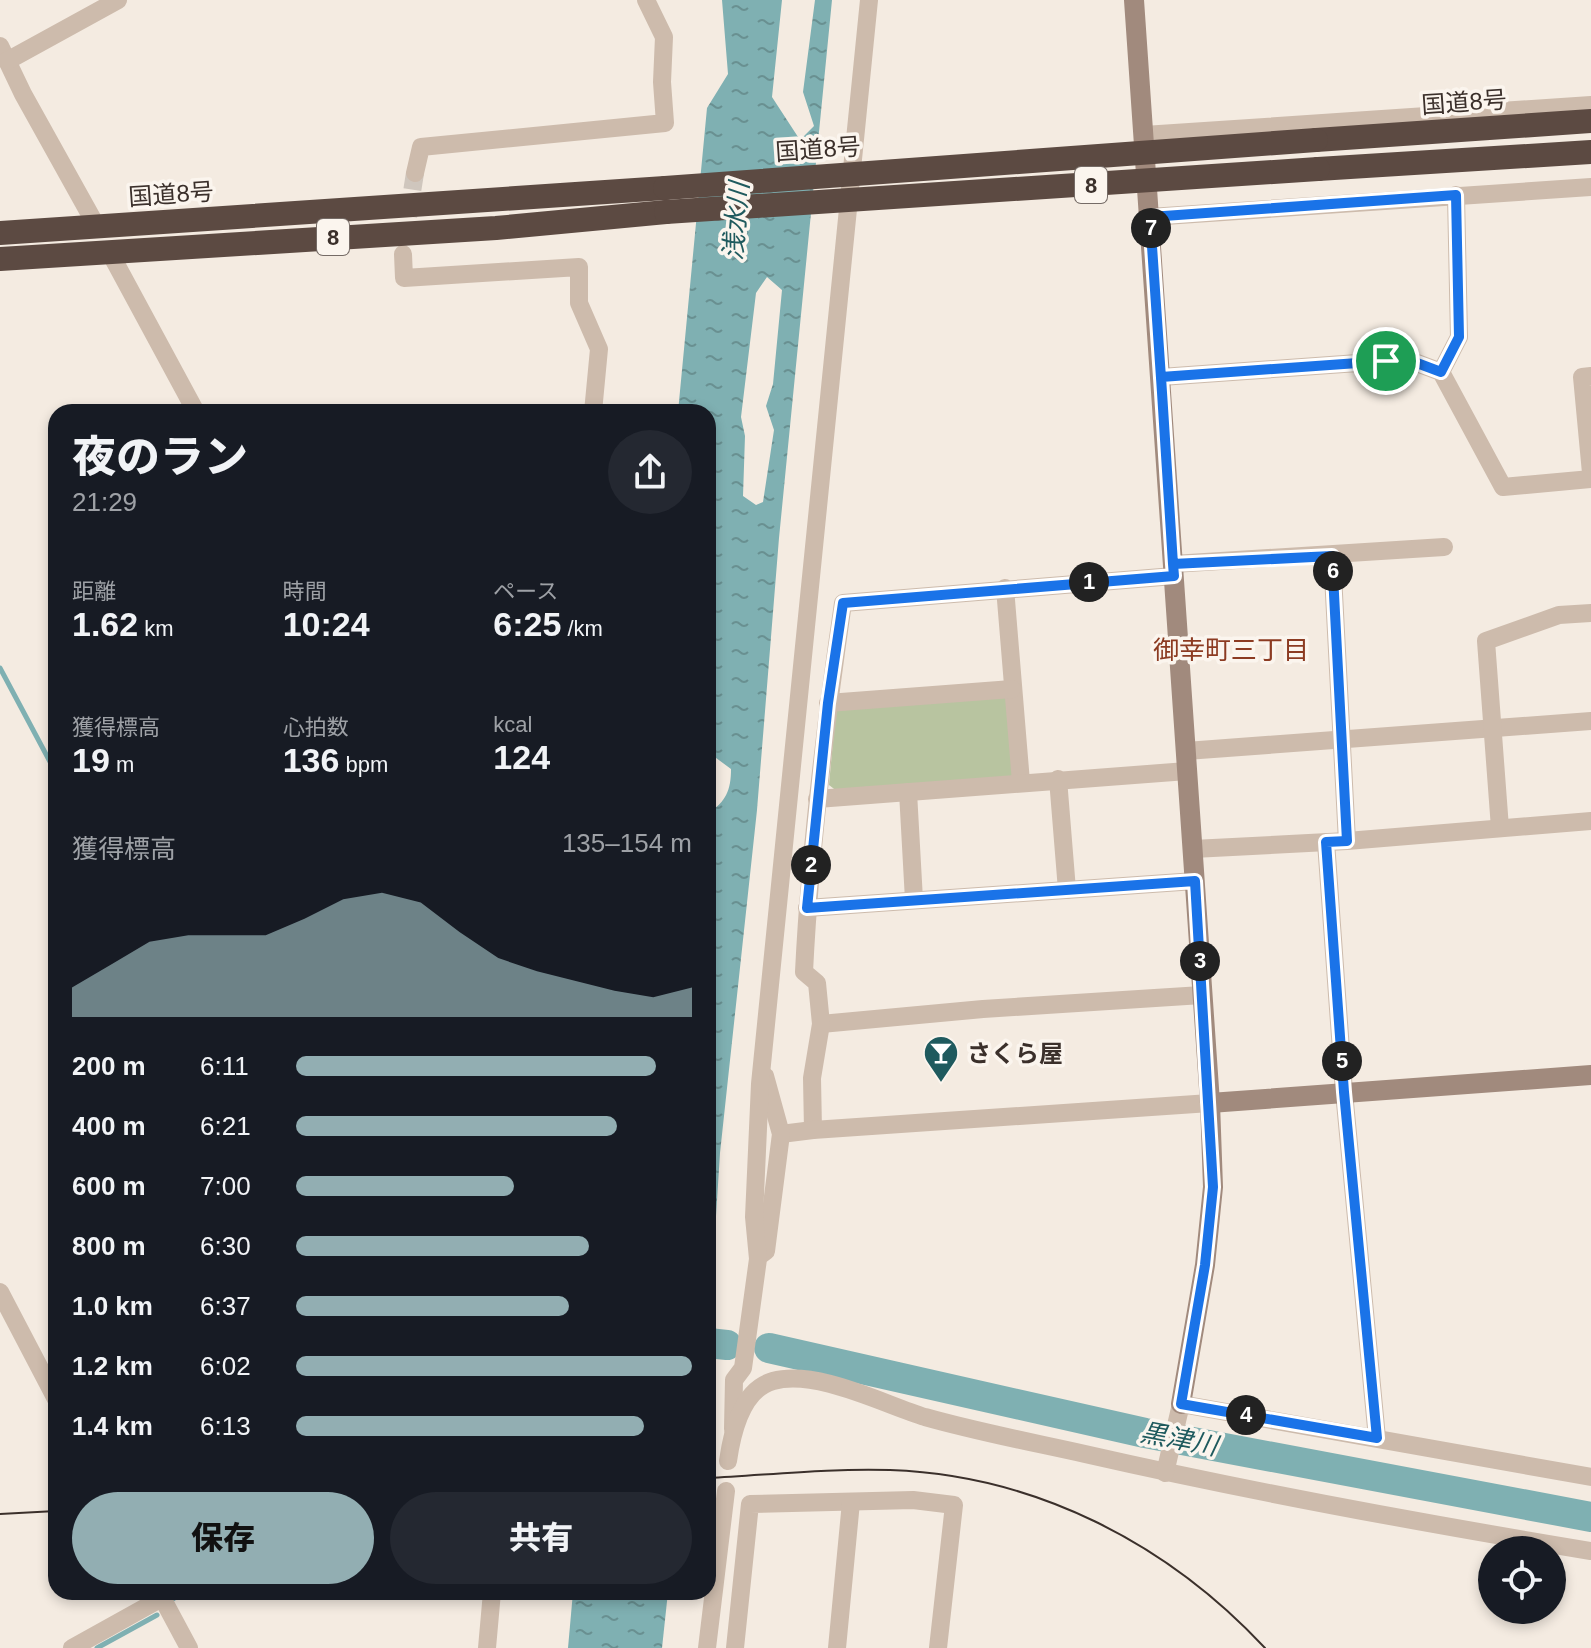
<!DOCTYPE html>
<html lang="ja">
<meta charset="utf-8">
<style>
:root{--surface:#171b24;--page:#242831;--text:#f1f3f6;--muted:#9ea1a6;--accent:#92aeb2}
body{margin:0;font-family:Helvetica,"Noto Sans JP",sans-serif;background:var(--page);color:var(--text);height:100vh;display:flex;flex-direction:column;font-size:30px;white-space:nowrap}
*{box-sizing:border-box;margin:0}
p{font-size:26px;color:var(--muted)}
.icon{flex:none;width:44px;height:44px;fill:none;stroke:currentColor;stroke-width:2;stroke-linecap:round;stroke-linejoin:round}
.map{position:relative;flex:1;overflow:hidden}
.side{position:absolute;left:48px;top:404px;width:668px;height:1196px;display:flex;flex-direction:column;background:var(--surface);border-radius:24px;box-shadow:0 4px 12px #0003}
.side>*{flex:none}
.fabs{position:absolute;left:1478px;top:1536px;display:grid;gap:16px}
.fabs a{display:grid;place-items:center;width:88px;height:88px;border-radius:50%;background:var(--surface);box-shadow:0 4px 12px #0003;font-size:40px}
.pin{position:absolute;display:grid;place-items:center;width:68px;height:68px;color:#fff;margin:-34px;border:4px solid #fff;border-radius:50%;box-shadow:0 2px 8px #0007}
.km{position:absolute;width:40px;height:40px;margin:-20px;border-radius:50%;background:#222;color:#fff;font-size:22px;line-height:40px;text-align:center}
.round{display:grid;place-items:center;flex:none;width:84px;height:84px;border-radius:42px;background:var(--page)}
.summary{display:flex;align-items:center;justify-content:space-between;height:136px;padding:0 24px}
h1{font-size:44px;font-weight:800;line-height:60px}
.metrics{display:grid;grid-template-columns:repeat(3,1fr);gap:12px;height:136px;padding:8px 24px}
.metrics div{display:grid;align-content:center}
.metrics b{font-size:34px;font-weight:800}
.metrics small{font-size:22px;font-weight:400}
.metrics p{font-size:22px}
.chart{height:224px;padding:16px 24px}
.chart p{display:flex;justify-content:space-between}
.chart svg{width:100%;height:144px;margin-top:8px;fill:var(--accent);opacity:.7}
.primary-button{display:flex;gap:16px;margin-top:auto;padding:16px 24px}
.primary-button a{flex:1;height:92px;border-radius:48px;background:var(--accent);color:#111;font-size:32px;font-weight:800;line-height:92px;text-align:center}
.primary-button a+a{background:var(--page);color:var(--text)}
ul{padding:0 24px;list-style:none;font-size:26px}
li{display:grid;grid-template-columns:128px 96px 1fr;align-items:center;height:60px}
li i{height:20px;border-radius:10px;background:var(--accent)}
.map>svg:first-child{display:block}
.park{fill:#b8c4a0}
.water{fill:url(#water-ripples);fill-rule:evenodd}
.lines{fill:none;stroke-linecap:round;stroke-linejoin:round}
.stream{stroke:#7fb0b2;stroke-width:5}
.river{stroke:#7fb0b2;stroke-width:30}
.street-tunnel{stroke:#cfc6bd;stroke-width:18;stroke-dasharray:18 9;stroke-linecap:butt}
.street{stroke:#cdbbac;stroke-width:18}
.secondary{stroke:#a18a7d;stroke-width:20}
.highway{stroke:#5c4a42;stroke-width:24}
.tram{stroke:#3b302b;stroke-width:2}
.highway-bridge{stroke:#5c4a42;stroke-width:24}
.route-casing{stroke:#fff;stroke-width:16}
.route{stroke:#1a73e8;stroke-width:10}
.labels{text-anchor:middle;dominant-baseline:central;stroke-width:7;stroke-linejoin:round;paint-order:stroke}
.shield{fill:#fbf5ee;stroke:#756b66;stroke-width:2}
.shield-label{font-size:22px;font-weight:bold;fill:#3b302b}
.street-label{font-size:24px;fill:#3b302b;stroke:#fbf5ee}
.poi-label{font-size:24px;font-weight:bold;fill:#3b302b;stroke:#fbf5ee;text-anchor:start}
.water-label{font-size:26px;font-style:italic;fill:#1f5a5e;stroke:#fbf5ee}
.neighbourhood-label{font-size:26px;fill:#8c3b22;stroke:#fbf5ee}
</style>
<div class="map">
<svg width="1591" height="1648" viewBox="0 0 1591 1648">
<defs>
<pattern id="water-ripples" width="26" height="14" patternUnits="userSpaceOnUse" patternTransform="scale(2)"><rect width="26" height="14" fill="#7fb0b2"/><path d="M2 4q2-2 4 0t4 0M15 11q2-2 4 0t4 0" fill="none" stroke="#699091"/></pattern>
</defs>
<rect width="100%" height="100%" fill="#f4ebe1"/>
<path class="park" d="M1008,694l7,84 -177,14 -9,-7 7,-77z"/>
<g class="water">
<path d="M722,0h60l-10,97 28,43 14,-14 -11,-34 12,-92h17l-53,538 -22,272 -37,343 -11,174 8,2 -3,31 -6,-1v-546c18,-11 23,-23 23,-44l-23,-17v-340h-30l29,-304 21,-34zM767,277l15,13 -9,94 -7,22 8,24 -11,72 -7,3 -13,-9 2,-60 -4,-19 15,-124z"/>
<path d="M573,1592h95l-6,56h-94z"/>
</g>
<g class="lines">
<g class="stream">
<path d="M0,668l56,105"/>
<path d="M171,1600l13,-8"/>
<path d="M97,1648l60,-33"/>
</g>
<g class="river">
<path d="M708,1343l19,2"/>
<path d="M769,1348l376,85 446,84"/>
</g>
<path class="street-tunnel" d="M404,243l11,-70"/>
<g class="street">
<path d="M0,46l23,48 74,133"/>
<path d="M7,61l111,-61"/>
<path d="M1144,135l447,-30"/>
<path d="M415,173l6,-26 244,-24 -3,-41 2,-45 -18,-37"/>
<path d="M1150,217l441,-30"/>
<path d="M109,251l87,161"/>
<path d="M403,254l1,24 175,-11v36l20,46 -6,63"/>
<path d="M1441,372l18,-35 -3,-142"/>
<path d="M1591,376l-9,1 9,96"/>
<path d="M1161,377l225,-16 31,2 24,9 62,115 88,-8"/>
<path d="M1332,556l15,285"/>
<path d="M1173,564l271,-17"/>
<path d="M1005,588l16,194"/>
<path d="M828,703l184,-14"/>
<path d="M1186,751l405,-30"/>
<path d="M1058,779l9,111"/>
<path d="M908,792l6,108"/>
<path d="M817,799l370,-28"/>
<path d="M1500,828l-14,-187 73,-26 32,-2"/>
<path d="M1326,842l18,250 33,346"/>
<path d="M1193,849l154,-8 244,-20"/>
<path d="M807,908l388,-27"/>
<path d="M821,1024l162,-15 219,-14"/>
<path d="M813,1130l-1,-52 9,-54 -4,-41 -13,-11c6,-123 21,-246 39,-369l331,-27"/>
<path d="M781,1134l32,-4 397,-27"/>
<path d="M762,1254l4,-3 15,-117 -16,-58"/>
<path d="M0,1292l56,107"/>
<path d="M733,1429l1,-49 9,-12 15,-109 -4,-42 6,-133 109,-1084"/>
<path d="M728,1461c4,-28 13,-71 45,-80 44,-12 110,23 152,36 53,15 106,25 160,37 167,38 336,69 506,97"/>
<path d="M1165,1473l16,-69 410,73"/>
<path d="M159,1592l30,56"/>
<path d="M72,1648l90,-50"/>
<path d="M487,1648l5,-56"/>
<path d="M707,1648l19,-157"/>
<path d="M735,1648l15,-144 163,-4 41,5 -16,143"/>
<path d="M837,1648l14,-146"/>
</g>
<g class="secondary">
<path d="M1134,0l76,1103 3,84 -8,78 -24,139"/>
<path d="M1210,1103l381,-28"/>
</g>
<g class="highway">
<path d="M1316,140l275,-19"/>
<path d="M1318,169l273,-17"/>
<path d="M0,233l665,-45"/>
<path d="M0,259l496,-31 170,-16"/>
</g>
<g class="tram">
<path d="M708,1478c60,-3 122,-10 182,-8 145,5 277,73 375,178"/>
<path d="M0,1514l56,-3"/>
</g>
<g class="highway-bridge">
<path d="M665,188l651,-48"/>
<path d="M666,212l652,-43"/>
</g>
</g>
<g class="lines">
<defs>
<path id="route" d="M1386,361l-225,16 12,187 1,12 -331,27 -15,100 -21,205 388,-27 18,306 -8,78 -24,139 196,34 -33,-346 -18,-250 21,-1 -15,-285 -159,8c-7,-116 -15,-231 -23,-347l306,-22 3,142 -18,35 -24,-9 -31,-2"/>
</defs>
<use href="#route" class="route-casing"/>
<use href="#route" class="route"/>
</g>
<defs>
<symbol id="bar-pin" viewBox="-11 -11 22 30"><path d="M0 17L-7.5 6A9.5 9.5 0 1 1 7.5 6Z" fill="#1f5a5e" stroke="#fbf5ee"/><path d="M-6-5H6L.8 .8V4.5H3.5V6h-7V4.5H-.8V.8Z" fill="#fff"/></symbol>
</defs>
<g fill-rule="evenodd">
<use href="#bar-pin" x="921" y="1033" width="40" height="54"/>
</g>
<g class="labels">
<g class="shield">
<rect x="1075" y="167" width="32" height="36" rx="6"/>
<rect x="317" y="219" width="32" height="36" rx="6"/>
</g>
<g class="shield-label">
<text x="1091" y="185">8</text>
<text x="333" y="237">8</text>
</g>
<g class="street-label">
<text transform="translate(1464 102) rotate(-4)">国道8号</text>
<text transform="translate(818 149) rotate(-4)">国道8号</text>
<text transform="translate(171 194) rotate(-4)">国道8号</text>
</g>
<g class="poi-label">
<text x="967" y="1053">さくら屋</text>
</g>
<g class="water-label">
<text transform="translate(736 221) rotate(-85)">浅水川</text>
<text transform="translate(1179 1439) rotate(11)">黒津川</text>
</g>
<g class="neighbourhood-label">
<text x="1231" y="650">御幸町三丁目</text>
</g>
</g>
</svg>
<div class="fabs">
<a><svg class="icon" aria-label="locate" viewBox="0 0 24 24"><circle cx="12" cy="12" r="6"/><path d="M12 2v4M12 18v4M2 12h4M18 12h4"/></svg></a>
</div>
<div class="pin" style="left:1386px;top:361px;background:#1e9e55"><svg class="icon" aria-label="arrive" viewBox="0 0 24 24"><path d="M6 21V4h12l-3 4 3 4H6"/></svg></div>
<b class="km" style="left:1089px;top:582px">1</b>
<b class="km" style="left:811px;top:865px">2</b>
<b class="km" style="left:1200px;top:961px">3</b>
<b class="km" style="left:1246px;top:1415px">4</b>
<b class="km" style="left:1342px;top:1061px">5</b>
<b class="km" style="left:1333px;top:571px">6</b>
<b class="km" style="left:1151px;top:228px">7</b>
<section class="side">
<div class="summary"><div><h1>夜のラン</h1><p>21:29</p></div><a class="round"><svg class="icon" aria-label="share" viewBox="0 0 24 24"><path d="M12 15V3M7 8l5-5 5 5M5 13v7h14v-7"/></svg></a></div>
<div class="metrics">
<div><p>距離</p><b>1.62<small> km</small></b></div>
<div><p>時間</p><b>10:24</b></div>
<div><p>ペース</p><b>6:25<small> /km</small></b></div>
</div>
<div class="metrics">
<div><p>獲得標高</p><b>19<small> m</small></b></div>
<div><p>心拍数</p><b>136<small> bpm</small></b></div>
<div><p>kcal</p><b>124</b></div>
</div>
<div class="chart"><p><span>獲得標高</span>135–154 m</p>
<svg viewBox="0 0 160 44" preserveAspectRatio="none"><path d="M0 44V35L10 28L20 21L30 19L40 19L50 19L60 14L70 8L80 6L90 9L100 18L110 26L120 30L130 33L140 36L150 38L160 35V44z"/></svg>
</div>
<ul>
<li><b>200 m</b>6:11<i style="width:91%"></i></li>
<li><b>400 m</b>6:21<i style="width:81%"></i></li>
<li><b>600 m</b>7:00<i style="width:55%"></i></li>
<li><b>800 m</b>6:30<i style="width:74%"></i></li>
<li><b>1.0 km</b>6:37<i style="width:69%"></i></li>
<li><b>1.2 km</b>6:02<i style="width:100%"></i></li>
<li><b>1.4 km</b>6:13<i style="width:88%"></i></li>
</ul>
<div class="primary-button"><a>保存</a><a>共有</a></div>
</section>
</div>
